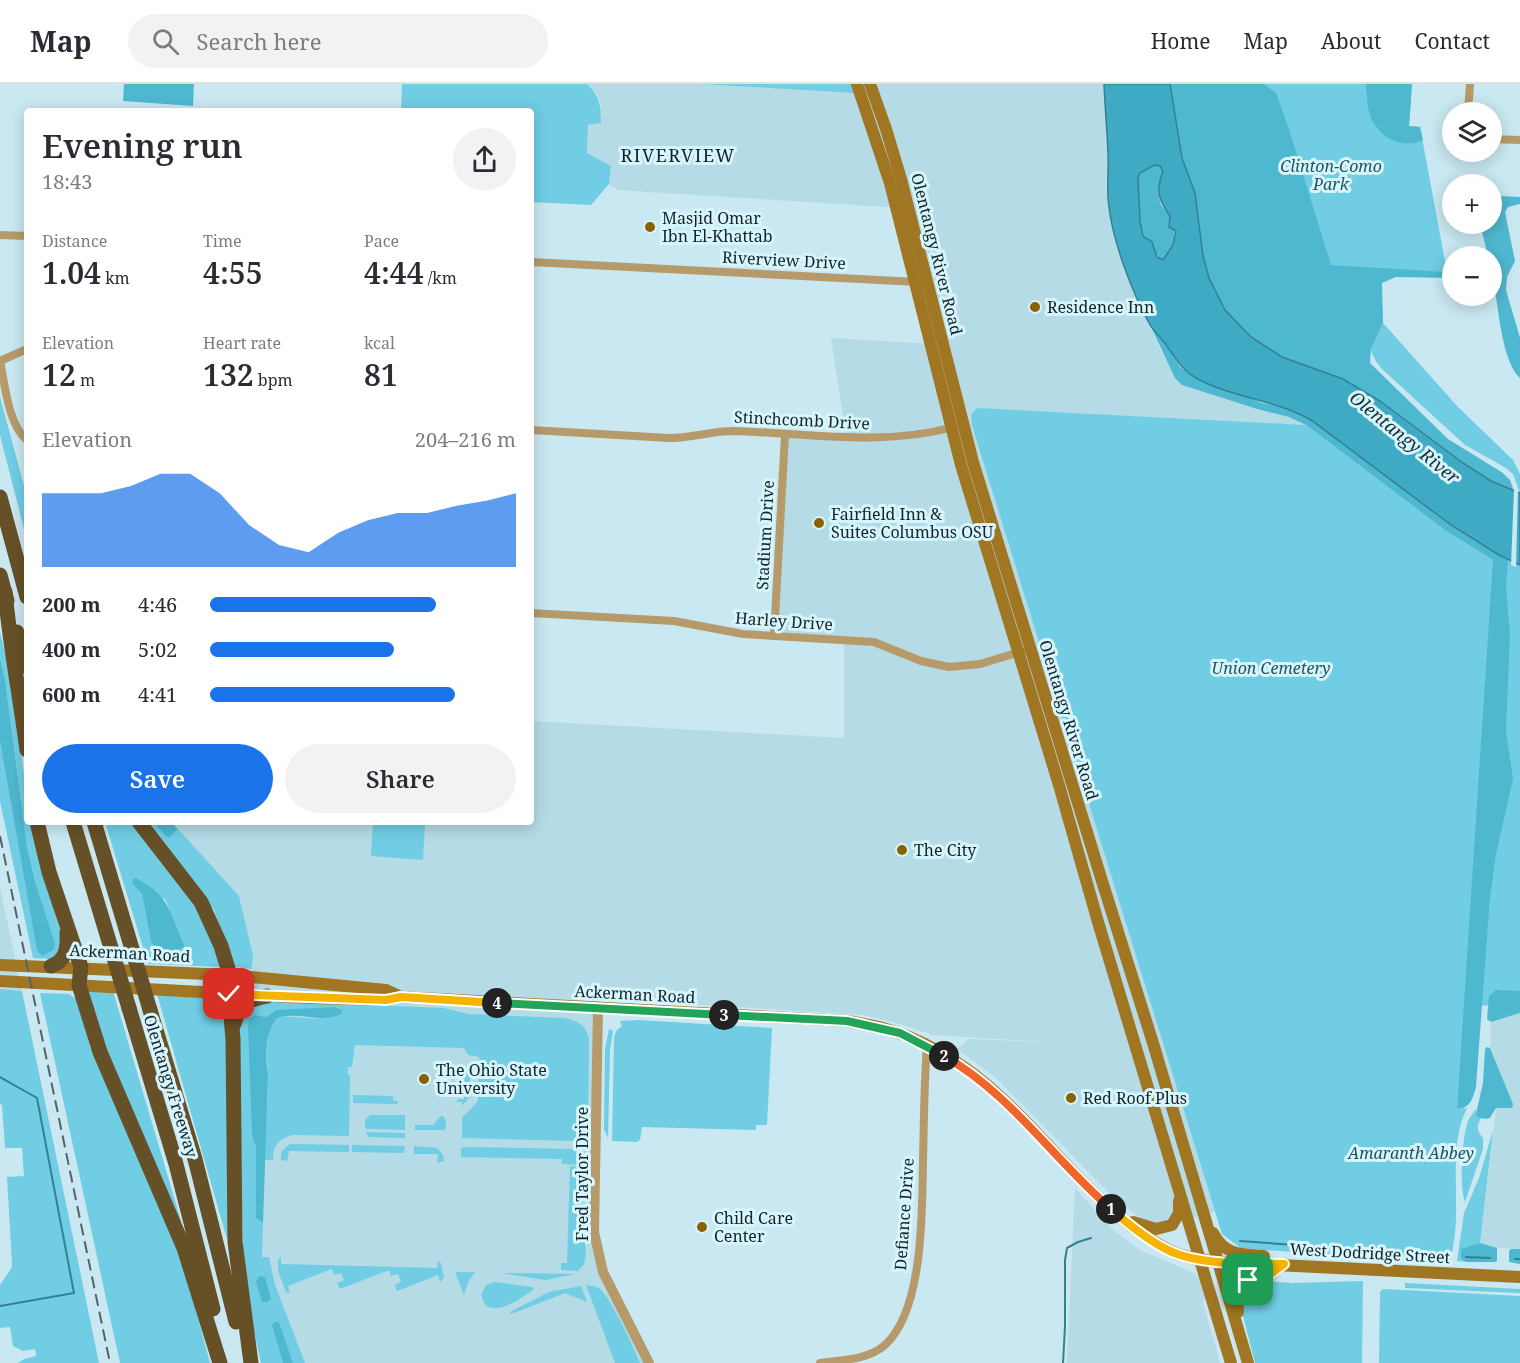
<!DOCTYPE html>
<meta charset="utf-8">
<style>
:root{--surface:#fff;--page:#f2f2f3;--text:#2b2b33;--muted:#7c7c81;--line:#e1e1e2;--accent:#1a73e8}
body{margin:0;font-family:"Noto Serif",serif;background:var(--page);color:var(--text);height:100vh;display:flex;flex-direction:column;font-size:22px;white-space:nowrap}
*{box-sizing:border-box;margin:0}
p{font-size:20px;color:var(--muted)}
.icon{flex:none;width:33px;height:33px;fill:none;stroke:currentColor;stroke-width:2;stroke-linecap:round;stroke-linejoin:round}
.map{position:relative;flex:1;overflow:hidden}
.details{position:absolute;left:24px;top:24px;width:510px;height:717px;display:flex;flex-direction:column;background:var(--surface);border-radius:6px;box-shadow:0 3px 15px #0003}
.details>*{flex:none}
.controls{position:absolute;left:1442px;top:18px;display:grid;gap:12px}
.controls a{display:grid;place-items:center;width:60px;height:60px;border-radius:50%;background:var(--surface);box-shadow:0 3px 15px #0003;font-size:30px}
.pin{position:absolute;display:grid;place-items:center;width:51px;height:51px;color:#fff;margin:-26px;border-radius:12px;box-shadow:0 3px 9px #0006}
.km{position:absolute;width:30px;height:30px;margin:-15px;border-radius:50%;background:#222;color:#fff;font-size:16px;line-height:30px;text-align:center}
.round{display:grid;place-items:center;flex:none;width:63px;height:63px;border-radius:32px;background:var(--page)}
.head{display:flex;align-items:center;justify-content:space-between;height:102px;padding:0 18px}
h1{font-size:33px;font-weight:600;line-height:45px}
.figures{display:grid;grid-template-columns:repeat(3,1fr);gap:9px;height:102px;padding:6px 18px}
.figures div{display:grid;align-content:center}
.figures b{font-size:30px;font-weight:600}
.figures small{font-size:16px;font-weight:400}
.figures p{font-size:16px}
.chart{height:168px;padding:12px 18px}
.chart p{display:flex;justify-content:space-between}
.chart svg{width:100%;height:108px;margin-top:6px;fill:var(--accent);opacity:.7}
.button{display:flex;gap:12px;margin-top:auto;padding:12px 18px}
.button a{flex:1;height:69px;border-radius:36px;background:var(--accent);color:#fff;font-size:24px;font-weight:600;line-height:69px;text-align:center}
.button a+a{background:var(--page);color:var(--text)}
ul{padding:0 18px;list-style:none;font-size:20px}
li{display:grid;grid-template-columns:96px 72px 1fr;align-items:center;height:45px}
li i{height:15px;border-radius:8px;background:var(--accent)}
header{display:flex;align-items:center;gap:36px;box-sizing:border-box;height:84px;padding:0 30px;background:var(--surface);border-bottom:2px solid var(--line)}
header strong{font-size:28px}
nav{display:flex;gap:33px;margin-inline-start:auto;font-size:21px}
.search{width:420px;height:54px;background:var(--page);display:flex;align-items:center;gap:15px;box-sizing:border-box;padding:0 21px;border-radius:33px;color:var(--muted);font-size:22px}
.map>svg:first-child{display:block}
.built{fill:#b4dbe6}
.green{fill:#70cde3;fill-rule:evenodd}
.forest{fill:#4fb8d1}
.water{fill:#3faac3;stroke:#338194;stroke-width:1.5;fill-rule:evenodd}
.pier{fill:#c9e8f1}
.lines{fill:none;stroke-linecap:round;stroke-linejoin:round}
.stream{stroke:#338194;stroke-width:2}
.minor{stroke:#b79a6a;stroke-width:8}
.tertiary{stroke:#b79a6a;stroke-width:10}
.secondary{stroke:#a07622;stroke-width:12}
.motorway{stroke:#665027;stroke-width:15}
.rail{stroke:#526469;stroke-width:2;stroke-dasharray:12 6;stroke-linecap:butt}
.motorway-bridge{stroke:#665027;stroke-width:15}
.split-1-casing{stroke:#fff;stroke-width:12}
.split-2-casing{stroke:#fff;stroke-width:12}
.split-3-casing{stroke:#fff;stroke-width:12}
.split-4-casing{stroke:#fff;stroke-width:12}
.split-5-casing{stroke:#fff;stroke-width:12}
.split-1{stroke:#f5b400;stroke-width:8}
.split-2{stroke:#f0652b;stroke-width:8}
.split-3{stroke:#22a559;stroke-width:8}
.split-4{stroke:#22a559;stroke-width:8}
.split-5{stroke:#f5b400;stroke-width:8}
.poi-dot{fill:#896100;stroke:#d6f6fe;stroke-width:2}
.labels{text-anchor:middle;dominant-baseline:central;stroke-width:6;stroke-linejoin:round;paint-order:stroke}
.park-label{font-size:16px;font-style:italic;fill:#25525d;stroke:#d6f6fe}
.poi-label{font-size:16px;fill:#162225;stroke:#d6f6fe;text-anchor:start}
.street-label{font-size:16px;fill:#162225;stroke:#d6f6fe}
.neighbourhood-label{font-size:18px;letter-spacing:1.5px;fill:#162225;stroke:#d6f6fe}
.water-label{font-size:18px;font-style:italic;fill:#1a2d32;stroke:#d6f6fe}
</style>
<header>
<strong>Map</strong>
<div class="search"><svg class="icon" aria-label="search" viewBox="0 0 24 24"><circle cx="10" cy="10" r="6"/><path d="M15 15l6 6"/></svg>Search here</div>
<nav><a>Home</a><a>Map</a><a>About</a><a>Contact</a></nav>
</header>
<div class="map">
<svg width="1520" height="1279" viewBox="0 0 1520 1279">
<rect width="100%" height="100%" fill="#c9e8f1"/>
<g class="built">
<path d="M587,0h113l70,4 83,-4h251l4,71 -2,30 3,25 21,72 31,69 21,34 75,24 32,8 17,8 -326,-17 -9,11 244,793 -48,13h-11l-12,-4 -27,-20 -122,-124 -38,-28 12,-10 96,4 -132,-8 -36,-12 -33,-8 -261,-16 -5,9v244l51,111h-369l-30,-154 3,-254 -14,-59 -68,-74h360v-101l313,17v-98l-70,-4 11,-201h61l-15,-97 103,6 -31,-136 -285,-18 -9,-6 2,-18 -24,-13 1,-28 13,-2v-19l-6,-13z"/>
<path d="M0,804l22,103 -22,-2z"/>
<path d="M1520,929v236l-23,-1 -17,-5 16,-135h15l2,-4 -23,-56 1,-26z"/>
<path d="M1075,1104l37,41 28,21 52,22 8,7 5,18 -2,5 17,61h-153z"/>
</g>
<g class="green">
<path d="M402,0h185c13,12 14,22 14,39l-13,2 -1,28 24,13 -2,18 -18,21 -60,-3v-91h-130z"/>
<path d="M700,0h153l4,9z"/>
<path d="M1170,0h242l-3,42 11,1 27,145 -66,-2 -178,-14z"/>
<path d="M1383,239l75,84 55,53 7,14v19l-7,-19 -7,-6 -41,-23 -83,-76c-17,-21 -12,-24 1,-46z"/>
<path d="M0,313l27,100v44l-27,-106z"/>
<path d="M980,324l326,17 140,106 47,29h15l12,5v438l-55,4 -8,102 10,-1c-16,32 -10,72 -11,107 0,16 -3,31 -5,47l-5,2 -205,-16 -19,-14 -250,-809 -1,-10 5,-6z"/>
<path d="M0,548l13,54 14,114v22h4l12,50 20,68 1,11 -13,8 -18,-1 -33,-157v-59l38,211 -3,-71 -8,-36 -22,-167 -5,-21z"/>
<path d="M105,738h29l68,93 19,51 -1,1 -72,-3zM142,810l23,5 19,45 -1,3 -32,-4z"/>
<path d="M146,738h7l13,15h4l8,-8 61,67 14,59 -1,14 -16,-2 -4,-3 -18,-54z"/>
<path d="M373,738l52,2 -2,36 -52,-4z"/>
<path d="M0,905l22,2 77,372h-81l6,-4 12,-3 -1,-7 -12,2 -10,-5 -3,-19 -10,1v-43l11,-16 1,-5 -5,-87 17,-1 -2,-28h-17l-3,-43 -2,-1z"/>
<path d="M93,906l20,1 68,230 -2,1 -65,-145 -25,-84z"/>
<path d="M40,909l29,1 9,6 12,46 72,159 25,72 23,86h-90z"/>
<path d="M157,910l67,4 3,3 2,237 -2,1z"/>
<path d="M278,917l166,7 25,6 95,4c13,3 22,6 25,21l-1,90 -2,6 -10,6 -114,-3v-20l16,-17 1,-44 -11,-2 -4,-7 -109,-3 -3,22h-4v8h2l-1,61 -56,-1c-14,4 -20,10 -20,25h-9c1,-28 4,-56 4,-84 0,-15 -3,-25 1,-41 1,-8 5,-16 12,-19l36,3 17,-12 -60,4 -8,6 -9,-2 -7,53 2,68 4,11v71l7,5 -1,34h7l6,28 30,78h-12l-14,-40 -7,3 11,37h-22l-7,-32 -11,-72 -5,-238 8,-16z"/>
<path d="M638,936l134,8 -5,97h-11v5l-114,-3 -2,13 -3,2 -25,-1 2,-104 3,-7 5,-4 -2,-5z"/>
<path d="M609,945l4,2 -3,19 -2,88 -4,-9 1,-79z"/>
<path d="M465,986l5,6 -1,22 -7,8v-4h-6l3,-3h5z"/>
<path d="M353,1011l40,1v5h5l-1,3 -44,-1z"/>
<path d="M1476,1025v5l5,4c-5,9 -4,13 2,20v11l-18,53c-6,-15 -3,-65 3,-81 2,-4 5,-8 8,-12z"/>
<path d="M370,1031h35v15l-38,-1 -2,-1v-8z"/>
<path d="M441,1032h2l3,5 -1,9h-30v-5h18z"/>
<path d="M1493,1046l-13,113 -19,7v9l5,3 -9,-1 7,-48 15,-35z"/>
<path d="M367,1048l38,1v5l-36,-1 -3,-3z"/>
<path d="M290,1060l59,1v7l-60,-1 -2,10 -6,-1v-8z"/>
<path d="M352,1061l53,1 -1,7 -52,-1z"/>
<path d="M414,1062l23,2 6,7 1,6 -7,2 1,-9h-24z"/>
<path d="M465,1063l109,2 6,3 5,11 -2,2 -21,-1v-5l-101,-2v-9z"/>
<path d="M570,1082l13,1 -1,50 4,38 -2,9 -6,7 -17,-1v-7h6z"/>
<path d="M281,1173v7l156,4 1,-7 3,2 3,15 -4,4 -2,-7 -41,16 -2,-6 6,-3 -3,-8 -7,2 -2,-6 -49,19 -3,-6 7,-3 -3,-7 -7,2 -2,-6 -44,17 2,7 -4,-1 -8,-21v-11z"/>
<path d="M455,1188h20l-7,10 -4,13z"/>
<path d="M502,1189l73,1h1l-31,6z"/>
<path d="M1262,1197l30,2 71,-2 -1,82h-107l-15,-59 9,-15z"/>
<path d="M495,1198l37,5 2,2c-12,9 -35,26 -49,16l-4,-10 5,-10z"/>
<path d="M1405,1199l115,6v4l-115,-5z"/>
<path d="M586,1201c5,1 10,1 14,4 11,9 34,59 40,74h-25z"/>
<path d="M581,1202l6,16 -22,-9 -54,21 -1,-2 39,-20z"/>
<path d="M1383,1205l137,7v67h-141l1,-71z"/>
</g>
<g class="forest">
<path d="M124,0h70l-1,22 -70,-5z"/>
<path d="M1170,0h94l12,9 13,36 42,136 116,7v-3l5,-1v10l-56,-1 -14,6 1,40 -12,25 -1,15 78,76 55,34 7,7 4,11 -23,-10 -28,-18 -83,-62 -37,-22 -61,-22 -31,-20 -26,-27 -16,-32 -6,-22 -8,-63 -13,-35z"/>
<path d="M1366,0h46l-3,42 11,1 3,13c-20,10 -43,-2 -52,-22 -4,-10 -4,-24 -5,-34z"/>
<path d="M1154,81l6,1 3,5c-4,10 -6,23 -2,34 2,4 7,7 9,11 9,16 4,31 -7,45 -11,-7 -6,-16 -20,-24l-3,-15 -2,-45 2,-4z"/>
<path d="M1491,109l7,3 22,1v7l-12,3 -3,5 10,49 -8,16 -1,13 14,48v40c-17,-15 -21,-64 -25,-87l-4,-5v-30h-3l-8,-32h11z"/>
<path d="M1150,241l17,20 13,22 15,11 68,25 31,6 17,11 140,105 57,35 -2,28 4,47 -4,96 7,48 -17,75 -6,43 -14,190c-3,11 -6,22 -19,22l36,-549 -47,-29 -140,-106 -17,-8 -32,-8 -75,-24 -7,-7z"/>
<path d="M0,574l5,21 22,167 8,36 20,62 -2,6 -11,6 -5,-6 -37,-208z"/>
<path d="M153,738h18l7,7 -8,8h-4z"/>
<path d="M136,794c33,17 34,34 48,66v3c-10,6 -23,2 -33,-4l-9,-49 -10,-11 1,-4z"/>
<path d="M1496,906l24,1v22l-29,9 -4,-3 2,-23z"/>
<path d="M334,923l9,3 -2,4c-21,10 -42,-3 -64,4 -12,16 -12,37 -9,56l-5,149 -7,-5v-71l-4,-11 -4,-111 1,-6 6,-4 11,2 10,-7z"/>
<path d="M1487,963l3,1 23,56 -1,4h-16l-6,10 -5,1 -8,-2 -1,-3 7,-31 2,-34z"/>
<path d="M1480,1159l17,5v13l-2,1h-29l-5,-3v-10z"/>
<path d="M1511,1165h9v15l-11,-2v-11z"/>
<path d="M259,1192l6,1 6,22 -4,3h-5l-6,-20z"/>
<path d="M274,1238h5l14,41h-10l-11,-37z"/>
</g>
<path class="water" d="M1104,0h66l12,74 13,35 8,63 6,22 16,32 26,27 31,20 61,22 37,22 83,62 28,18 29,12v72l-21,-10 -48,-30 -140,-105c-34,-20 -79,-22 -115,-42 -15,-8 -20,-20 -30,-33 -5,-8 -13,-14 -17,-22 -17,-31 -36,-81 -40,-116 -3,-18 0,-36 -1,-55 -1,-22 -3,-45 -4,-68zM1154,81l6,1 3,5c-7,19 -5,29 7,45l-1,11 7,4 -3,14 -10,15 -6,-3 -5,-15 -9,-6 -3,-14 -2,-44 2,-5z"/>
<path class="pier" d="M1514,405l4,1 -2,77 -5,-2z"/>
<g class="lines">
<g class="stream">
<path d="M0,993l37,21 37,195 -74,13"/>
<path d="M1240,1157l96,7"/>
<path d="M1371,1166l59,4"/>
<path d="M1466,1173l24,1"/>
<path d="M1515,1175h5"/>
<path d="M1063,1279l2,-37v-66l2,-12 11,-6 13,-4"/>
</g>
<g class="minor">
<path d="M1468,28l2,-28"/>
<path d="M1491,55l29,1"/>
<path d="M0,151l27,1"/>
<path d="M531,178l387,20"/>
<path d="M0,277c5,23 8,64 27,79"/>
<path d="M0,277l27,-12"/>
<path d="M531,346l138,8c22,0 43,-7 64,-7 77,2 145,16 221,-4"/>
<path d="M531,529l143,8 69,13 131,8 47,19 28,6 31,-3 43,-13"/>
<path d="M774,552l11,-201"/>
<path d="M820,1279c21,-3 48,-3 65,-18 39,-35 37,-136 38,-185 1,-38 1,-76 4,-114"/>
</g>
<path class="tertiary" d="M598,924l-4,224 9,40 46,91"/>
<g class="secondary">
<path d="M857,0l33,99 71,282 98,320 39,137 133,441"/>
<path d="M870,0l16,45 15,50 72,283 129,419 51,162 95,320"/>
<path d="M0,881l230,10 156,15 15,7"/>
<path d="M0,897l311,17 75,2 15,-3 446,24c12,2 24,4 36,7 37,10 75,32 104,57 51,43 90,99 143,140 14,10 27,20 43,27 14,6 29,8 44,10l303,15"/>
<path d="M1133,1138l23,7 16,-4 7,-12v-12"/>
<path d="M1213,1149c12,23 28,21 51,23"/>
<path d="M1238,1228l-1,-14 7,-13 12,-9 13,-1 15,-11"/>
</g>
<g class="motorway">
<path d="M0,413l27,100"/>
<path d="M0,491l7,26"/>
<path d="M5,508c5,53 15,105 22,158"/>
<path d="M17,548l10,35"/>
<path d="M37,738l12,50 32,95 -2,18 21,67 84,196 36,115"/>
<path d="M73,738l38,126"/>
<path d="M94,738l38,127"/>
<path d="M139,738l62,80 20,44 9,29 -1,19 4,45 2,203 16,121"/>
<path d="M51,882c15,-5 17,-18 16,-33"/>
<path d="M129,924l47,156 37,145"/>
<path d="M150,926l45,149 41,163"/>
<path d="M234,940c5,-20 14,-25 33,-28"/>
</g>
<path class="rail" d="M0,752l110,527"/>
<g class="motorway-bridge">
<path d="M111,864l18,60"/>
<path d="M132,865l18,61"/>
</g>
</g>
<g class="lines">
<defs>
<path id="split-1" d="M1111,1125c18,16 39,33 61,43 34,14 76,11 112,12l-15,11 -13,1 -8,4"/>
<path id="split-2" d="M944,972c67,38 110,104 167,153"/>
<path id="split-3" d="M724,931l123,6 53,12 44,23"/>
<path id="split-4" d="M497,919l227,12"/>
<path id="split-5" d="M229,910l157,6 15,-3 96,6"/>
</defs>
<use href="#split-1" class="split-1-casing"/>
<use href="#split-2" class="split-2-casing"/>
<use href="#split-3" class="split-3-casing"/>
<use href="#split-4" class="split-4-casing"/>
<use href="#split-5" class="split-5-casing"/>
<use href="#split-1" class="split-1"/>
<use href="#split-2" class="split-2"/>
<use href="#split-3" class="split-3"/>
<use href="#split-4" class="split-4"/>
<use href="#split-5" class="split-5"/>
</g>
<g class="poi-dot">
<circle cx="650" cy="143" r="6"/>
<circle cx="1035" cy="223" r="6"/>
<circle cx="819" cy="439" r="6"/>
<circle cx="902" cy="766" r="6"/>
<circle cx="424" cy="995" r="6"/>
<circle cx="1071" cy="1014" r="6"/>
<circle cx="702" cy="1143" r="6"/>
</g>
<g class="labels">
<g class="park-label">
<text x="1331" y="82">Clinton-Como<tspan x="1331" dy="18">Park</tspan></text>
<text x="1271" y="584">Union Cemetery</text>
<text x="1411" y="1069">Amaranth Abbey</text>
</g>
<g class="poi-label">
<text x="662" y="134">Masjid Omar<tspan x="662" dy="18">Ibn El-Khattab</tspan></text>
<text x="1047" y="223">Residence Inn</text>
<text x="831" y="430">Fairfield Inn &amp;<tspan x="831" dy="18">Suites Columbus OSU</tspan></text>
<text x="914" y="766">The City</text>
<text x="436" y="986">The Ohio State<tspan x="436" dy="18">University</tspan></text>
<text x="1083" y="1014">Red Roof Plus</text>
<text x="714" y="1134">Child Care<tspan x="714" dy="18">Center</tspan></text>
</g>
<g class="street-label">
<text transform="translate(937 170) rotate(76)">Olentangy River Road</text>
<text transform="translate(784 176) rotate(3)">Riverview Drive</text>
<text transform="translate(802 336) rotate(3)">Stinchcomb Drive</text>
<text transform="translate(765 451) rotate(-87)">Stadium Drive</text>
<text transform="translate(784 537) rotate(4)">Harley Drive</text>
<text transform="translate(1069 636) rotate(73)">Olentangy River Road</text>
<text transform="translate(130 869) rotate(3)">Ackerman Road</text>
<text transform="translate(635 910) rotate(3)">Ackerman Road</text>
<text transform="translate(171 1002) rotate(73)">Olentangy Freeway</text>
<text transform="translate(582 1090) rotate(-90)">Fred Taylor Drive</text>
<text transform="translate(904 1130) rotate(-86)">Defiance Drive</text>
<text transform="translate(1370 1169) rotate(3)">West Dodridge Street</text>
</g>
<g class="neighbourhood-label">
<text x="678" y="71">RIVERVIEW</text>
</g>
<g class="water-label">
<text transform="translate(1405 353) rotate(39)">Olentangy River</text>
</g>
</g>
</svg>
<div class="controls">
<a><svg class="icon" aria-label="layers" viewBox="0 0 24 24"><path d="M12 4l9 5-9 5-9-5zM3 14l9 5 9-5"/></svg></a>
<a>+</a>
<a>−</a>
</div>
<div class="pin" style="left:1248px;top:1196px;background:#1e9e55"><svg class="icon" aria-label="arrive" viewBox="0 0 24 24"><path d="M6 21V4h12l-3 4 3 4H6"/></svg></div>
<div class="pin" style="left:229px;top:910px;background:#d93025"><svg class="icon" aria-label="check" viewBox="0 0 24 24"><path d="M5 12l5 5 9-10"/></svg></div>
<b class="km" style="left:1111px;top:1125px">1</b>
<b class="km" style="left:944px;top:972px">2</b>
<b class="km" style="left:724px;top:931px">3</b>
<b class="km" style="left:497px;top:919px">4</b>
<section class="details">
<div class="head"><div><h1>Evening run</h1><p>18:43</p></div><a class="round"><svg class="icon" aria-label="share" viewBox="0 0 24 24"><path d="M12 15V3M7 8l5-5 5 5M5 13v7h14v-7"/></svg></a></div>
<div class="figures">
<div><p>Distance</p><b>1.04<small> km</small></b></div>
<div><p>Time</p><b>4:55</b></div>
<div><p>Pace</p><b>4:44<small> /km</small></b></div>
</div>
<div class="figures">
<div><p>Elevation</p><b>12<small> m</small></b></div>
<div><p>Heart rate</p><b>132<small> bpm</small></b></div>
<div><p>kcal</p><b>81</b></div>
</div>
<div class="chart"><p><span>Elevation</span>204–216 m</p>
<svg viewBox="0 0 160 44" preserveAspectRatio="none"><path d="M0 44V14L10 14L20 14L30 11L40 6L50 6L60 14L70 27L80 35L90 38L100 30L110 25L120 22L130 22L140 19L150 17L160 14V44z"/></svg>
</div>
<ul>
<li><b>200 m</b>4:46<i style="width:74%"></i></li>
<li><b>400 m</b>5:02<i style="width:60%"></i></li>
<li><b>600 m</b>4:41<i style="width:80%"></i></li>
</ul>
<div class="button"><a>Save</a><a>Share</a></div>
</section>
</div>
